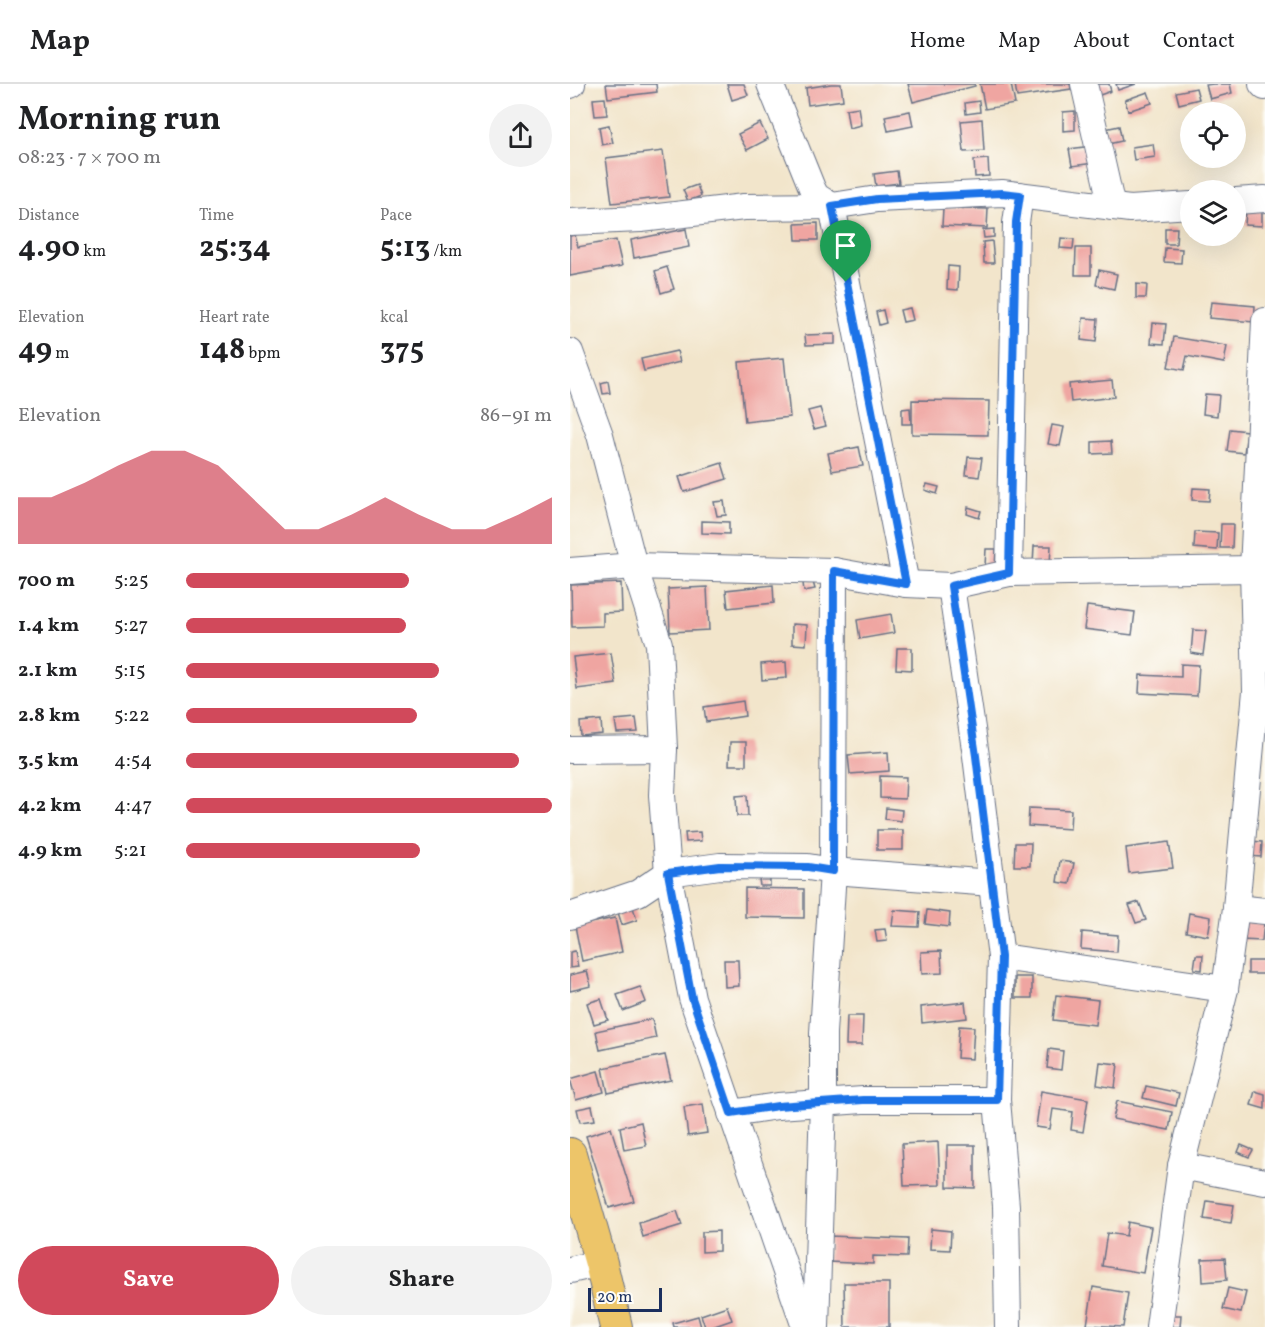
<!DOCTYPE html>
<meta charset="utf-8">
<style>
:root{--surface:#fff;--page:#f2f2f2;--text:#202124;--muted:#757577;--line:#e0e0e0;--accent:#d1495b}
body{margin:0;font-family:Vollkorn,serif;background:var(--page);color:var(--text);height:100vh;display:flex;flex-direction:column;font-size:22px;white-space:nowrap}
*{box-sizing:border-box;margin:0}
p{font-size:20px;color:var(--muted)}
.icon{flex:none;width:33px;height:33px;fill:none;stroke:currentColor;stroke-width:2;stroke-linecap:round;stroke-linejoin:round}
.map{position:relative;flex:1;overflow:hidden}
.details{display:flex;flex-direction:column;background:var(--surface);width:570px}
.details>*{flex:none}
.fabs{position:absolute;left:610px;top:18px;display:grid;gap:12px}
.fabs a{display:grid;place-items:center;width:66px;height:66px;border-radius:50%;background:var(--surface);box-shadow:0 6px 24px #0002;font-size:30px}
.scale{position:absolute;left:18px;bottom:15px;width:74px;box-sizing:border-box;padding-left:6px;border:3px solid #1b2f5e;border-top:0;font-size:16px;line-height:21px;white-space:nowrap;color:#1b2f5e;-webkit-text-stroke:4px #fdfcf7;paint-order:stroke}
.pin{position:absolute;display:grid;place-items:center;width:51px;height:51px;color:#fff;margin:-62px -26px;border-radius:50% 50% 50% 0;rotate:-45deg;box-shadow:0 0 6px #0007}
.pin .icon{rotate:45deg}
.round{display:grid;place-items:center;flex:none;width:63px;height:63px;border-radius:32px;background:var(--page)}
.head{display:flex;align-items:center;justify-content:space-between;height:102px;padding:0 18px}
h1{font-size:33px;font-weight:700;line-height:45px}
.metrics{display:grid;grid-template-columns:repeat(3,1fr);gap:9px;height:102px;padding:6px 18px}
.metrics div{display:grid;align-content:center}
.metrics b{font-size:30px;font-weight:700}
.metrics small{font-size:16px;font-weight:400}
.metrics p{font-size:16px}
.chart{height:168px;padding:12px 18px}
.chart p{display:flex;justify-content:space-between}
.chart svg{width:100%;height:108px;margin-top:6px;fill:var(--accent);opacity:.7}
.primary-button{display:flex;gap:12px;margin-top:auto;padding:12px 18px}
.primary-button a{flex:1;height:69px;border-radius:36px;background:var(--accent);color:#fff;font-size:24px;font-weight:700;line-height:69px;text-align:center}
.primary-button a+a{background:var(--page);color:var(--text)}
ul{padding:0 18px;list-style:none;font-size:20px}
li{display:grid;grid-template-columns:96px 72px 1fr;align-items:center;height:45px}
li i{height:15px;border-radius:8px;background:var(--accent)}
header{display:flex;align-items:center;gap:36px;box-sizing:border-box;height:84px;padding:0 30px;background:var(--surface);border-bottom:2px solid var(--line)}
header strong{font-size:28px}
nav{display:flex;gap:33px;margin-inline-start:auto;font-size:21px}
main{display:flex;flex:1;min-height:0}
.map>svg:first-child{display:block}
.building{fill:#efa5a1}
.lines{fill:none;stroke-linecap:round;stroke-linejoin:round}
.minor-casing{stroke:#666f84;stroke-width:28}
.major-casing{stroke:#666f84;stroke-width:34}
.minor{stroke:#fff;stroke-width:26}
.major{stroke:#edc569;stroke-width:32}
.route-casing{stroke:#fff;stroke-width:12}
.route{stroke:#1a73e8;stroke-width:8}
</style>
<header>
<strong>Map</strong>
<nav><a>Home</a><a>Map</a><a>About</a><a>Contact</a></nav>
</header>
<main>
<section class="details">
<div class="head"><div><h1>Morning run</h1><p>08:23 · 7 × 700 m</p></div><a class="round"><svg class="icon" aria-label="share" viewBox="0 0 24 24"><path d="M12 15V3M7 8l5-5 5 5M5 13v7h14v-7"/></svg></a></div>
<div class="metrics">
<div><p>Distance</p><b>4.90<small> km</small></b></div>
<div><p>Time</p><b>25:34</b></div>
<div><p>Pace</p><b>5:13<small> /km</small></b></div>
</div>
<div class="metrics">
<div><p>Elevation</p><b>49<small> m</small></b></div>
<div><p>Heart rate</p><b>148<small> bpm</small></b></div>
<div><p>kcal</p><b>375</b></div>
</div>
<div class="chart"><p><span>Elevation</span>86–91 m</p>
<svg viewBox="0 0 160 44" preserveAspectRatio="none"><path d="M0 44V25L10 25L20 19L30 12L40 6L50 6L60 12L70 25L80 38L90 38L100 32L110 25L120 32L130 38L140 38L150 32L160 25V44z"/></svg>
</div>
<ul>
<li><b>700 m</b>5:25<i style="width:61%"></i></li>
<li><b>1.4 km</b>5:27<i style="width:60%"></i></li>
<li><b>2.1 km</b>5:15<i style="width:69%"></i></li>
<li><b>2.8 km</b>5:22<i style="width:63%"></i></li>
<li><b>3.5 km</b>4:54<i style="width:91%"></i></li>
<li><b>4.2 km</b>4:47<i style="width:100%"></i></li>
<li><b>4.9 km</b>5:21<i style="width:64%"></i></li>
</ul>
<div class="primary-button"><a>Save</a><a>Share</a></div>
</section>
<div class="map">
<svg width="695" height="1243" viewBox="0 0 695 1243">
<rect width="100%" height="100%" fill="#fdfcf7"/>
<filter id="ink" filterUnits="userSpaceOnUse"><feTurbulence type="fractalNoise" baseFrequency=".0167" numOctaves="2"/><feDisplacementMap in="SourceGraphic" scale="12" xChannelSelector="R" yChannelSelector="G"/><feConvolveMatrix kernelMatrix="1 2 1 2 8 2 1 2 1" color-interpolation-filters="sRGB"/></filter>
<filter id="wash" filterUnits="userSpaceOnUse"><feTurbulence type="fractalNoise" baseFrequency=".008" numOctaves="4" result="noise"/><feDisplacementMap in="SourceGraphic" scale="24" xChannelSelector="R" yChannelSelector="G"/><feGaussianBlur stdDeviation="1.35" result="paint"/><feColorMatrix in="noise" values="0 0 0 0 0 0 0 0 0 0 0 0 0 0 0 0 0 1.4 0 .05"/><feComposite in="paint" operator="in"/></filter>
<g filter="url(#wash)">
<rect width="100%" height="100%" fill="#f2e5cb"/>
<g id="blocks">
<g class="building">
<path d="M36,0h50l1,8 -49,6z"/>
<path d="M157,0h17l4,11 -16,5z"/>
<path d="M261,0h10l2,16 -35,5 -2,-17z"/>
<path d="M338,0h67v2l-62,16z"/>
<path d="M410,0h31l4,20 -30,5z"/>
<path d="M445,0h55l1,5 -54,8z"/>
<path d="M526,0h13l2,7 -11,4z"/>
<path d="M546,0h20l-18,6z"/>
<path d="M643,0h17l2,9 -22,6 -4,-14z"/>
<path d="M626,4l3,11 -20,5 -3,-12z"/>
<path d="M578,8l4,11 -24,8 -3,-11z"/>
<path d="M35,14l2,17 -12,1 -2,-17z"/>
<path d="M409,17l1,11 -14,2 -1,-11z"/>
<path d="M288,23l3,18 -12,3 -3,-19z"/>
<path d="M340,27l3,15 -25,5 -3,-15z"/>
<path d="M505,27v19l-12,1v-19z"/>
<path d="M412,35l2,32 -20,1 -3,-31z"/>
<path d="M190,39l8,16 -21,11 -9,-16z"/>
<path d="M39,41l4,18 -11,2 -3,-18z"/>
<path d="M549,42l3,15 -14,3 -3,-15z"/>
<path d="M583,60l2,13 -21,3 -2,-13z"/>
<path d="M522,62l2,17 -22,3 -3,-17z"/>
<path d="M93,67l6,46 -57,6 -6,-45z"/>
<path d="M418,75l1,17 -14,1 -1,-17z"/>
<path d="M327,87l2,12 -23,3 -2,-12z"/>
<path d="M127,101l4,11 -13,5 -5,-11z"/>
<path d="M373,124l45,1 -1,19 -45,-2z"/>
<path d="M676,127h16v15l-17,-1z"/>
<path d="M248,139v17h-22l-1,-16z"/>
<path d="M595,144h12l-1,16h-11z"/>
<path d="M116,145l3,18 -55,11 -3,-18z"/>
<path d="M424,145v8l-10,1 -1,-8z"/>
<path d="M5,151l3,12 38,-7 6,26 -52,10v-40z"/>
<path d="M491,154l13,1 -1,10 -13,-1z"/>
<path d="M422,157l2,22h-10l-1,-21z"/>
<path d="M506,164h15v27h-16z"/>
<path d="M595,164l17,1 -1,14 -17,-1z"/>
<path d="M378,182l11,1 -1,23 -11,-1z"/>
<path d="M97,183l7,22 -13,4 -6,-22z"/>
<path d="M529,186l18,4 -3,15 -18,-4z"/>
<path d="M566,200l11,1 -1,13h-10z"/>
<path d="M641,218l44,4 -1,16 -45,-4z"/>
<path d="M340,224l3,12 -10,2 -3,-12z"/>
<path d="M313,226l3,13 -7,2 -3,-13z"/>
<path d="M513,234l15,1 -2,23 -15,-2z"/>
<path d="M583,239l13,1 -2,20 -13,-1z"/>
<path d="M265,250v10l-29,1 -1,-10z"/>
<path d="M604,253l53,9 -3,17 -37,-7 -3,14 -16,-3z"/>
<path d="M107,267l3,11 -36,9 -3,-12z"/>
<path d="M214,274l6,59 -45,5 -6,-60z"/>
<path d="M542,296l2,17 -43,5 -2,-18z"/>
<path d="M38,297l2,12 -7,1 -2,-11z"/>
<path d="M635,310l14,1 -2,21 -14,-2z"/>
<path d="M342,316l77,1 -1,34 -76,-1z"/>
<path d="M250,324l6,18 -12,3 -6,-18z"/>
<path d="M340,324l1,16h-9v-15z"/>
<path d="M482,341l12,2 -4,19 -12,-2z"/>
<path d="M660,345l17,2 -3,22 -17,-2z"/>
<path d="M541,357l1,12 -20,1v-12z"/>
<path d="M289,363l4,19 -31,5 -4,-18z"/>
<path d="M398,373l14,1 -3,19 -13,-2z"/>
<path d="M152,379l5,16 -43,13 -5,-15z"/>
<path d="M357,400l12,3 -2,7 -12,-4z"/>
<path d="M623,404l17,1 -1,12 -17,-1z"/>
<path d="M154,417l2,14 -9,1 -3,-14z"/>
<path d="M398,423l13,4 -2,7 -12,-4z"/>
<path d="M132,437l27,1v12l-27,-1z"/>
<path d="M651,440h12l-1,24h-12z"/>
<path d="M625,448l23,1 -1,17 -23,-2z"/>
<path d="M464,462h17l-1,19h-17z"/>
<path d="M416,465h10l-1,17h-10z"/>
<path d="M243,498l2,7 -11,2 -1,-8z"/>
<path d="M51,499l1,29 -19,1v13l-31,1 -1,-42z"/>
<path d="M203,501l1,18 -46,5 -2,-18z"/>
<path d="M137,503l2,43 -39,2 -2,-43z"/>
<path d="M517,522l48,6 -3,23 -48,-6z"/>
<path d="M321,530l3,19 -34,6 -3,-19z"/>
<path d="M222,540l15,1 -1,20 -14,-1z"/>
<path d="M623,546l13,1 -3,24 -12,-2z"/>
<path d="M327,564h15v22l-16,-1z"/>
<path d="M41,569l5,31 -39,5 -4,-32z"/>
<path d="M216,578l1,16 -25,2 -1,-16z"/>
<path d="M611,580l18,1 -2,31 -58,-3 1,-18 41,2z"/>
<path d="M173,617l2,15 -39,6 -2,-15z"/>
<path d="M66,634l2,14 -21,1 -2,-13z"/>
<path d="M31,636l1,14 -21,2 -1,-14z"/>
<path d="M160,658h16v23h-17z"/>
<path d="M318,668l1,19 -39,3 -2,-19z"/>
<path d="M310,692l26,1 -1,22 -25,-1z"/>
<path d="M177,711l1,21h-11l-1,-20z"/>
<path d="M316,724l16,2 -1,11 -16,-2z"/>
<path d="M459,724l42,2 -1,19 -42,-3z"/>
<rect x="307" y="746" width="26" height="20"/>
<path d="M130,748l1,9 -15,1 -1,-9z"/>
<path d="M680,757l12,1 -1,15 -12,-1z"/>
<path d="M599,758l4,26 -44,5 -3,-25z"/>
<path d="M445,759h16l-1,23h-16z"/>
<path d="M490,777l14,2 -4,21 -13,-2z"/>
<path d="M200,794v8h-10l-1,-7z"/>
<path d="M175,804l59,1v29l-59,-1z"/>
<path d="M61,817l6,19 -15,5 -6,-19z"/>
<path d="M569,818l7,18 -10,3 -7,-18z"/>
<path d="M324,826l26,2 -1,15 -27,-1z"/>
<path d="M357,826l23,3 -1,14 -24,-3z"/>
<path d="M619,829l22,4 -3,19 -22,-4z"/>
<path d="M45,834l7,34 -40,9 -7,-35z"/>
<path d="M673,838l21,1 -2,18 -21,-1z"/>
<path d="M315,845l2,12 -10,1 -2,-12z"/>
<path d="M512,848l36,3 -1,17 -36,-3z"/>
<path d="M5,867l3,16 -8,1v-16z"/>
<path d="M371,867l1,22 -20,1 -1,-22z"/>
<path d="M626,871h7l-1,15 -8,-1z"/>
<path d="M154,876h14l1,26 -14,1z"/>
<rect x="678" y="877" width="17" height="13"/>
<path d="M17,887l4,15 -21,5v-16z"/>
<rect x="445" y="893" width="17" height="21"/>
<path d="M70,903l6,15 -23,9 -6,-16z"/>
<path d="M486,911l42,5 -3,25 -42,-5z"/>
<path d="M31,915l7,21 -14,4 -7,-21z"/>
<path d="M395,918l2,16 -45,5 -1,-16z"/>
<path d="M277,932h16l-1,29h-16z"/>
<path d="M82,935l4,19 -56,12 -4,-19z"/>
<path d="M389,942l15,1 -2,32 -15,-1z"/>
<path d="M479,965l14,2 -2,19 -14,-2z"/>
<path d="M95,971l6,25 -63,13 -5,-25z"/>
<path d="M530,978l18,2 -3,24 -18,-3z"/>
<path d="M28,987l6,21 -28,8 -6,-21z"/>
<path d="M576,1002l33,7 -3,13 -33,-8z"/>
<path d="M471,1007l47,8 -5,33 -12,-2 2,-18 -20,-3 -3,20 -14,-2z"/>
<path d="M685,1007l10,3v15l-14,-4z"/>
<path d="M547,1017l55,11 -3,18 -56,-11z"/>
<path d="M133,1020l4,29 -19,3 -4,-29z"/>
<path d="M22,1022l3,14 -15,2 -3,-13z"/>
<path d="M71,1038l5,24 -22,4 -4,-23z"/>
<path d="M41,1044l23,73 -25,7 -23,-72z"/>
<path d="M368,1058l2,43 -36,1 -2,-42z"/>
<path d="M377,1061h28v43l-28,-1z"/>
<path d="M671,1061l12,5 -4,7 -11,-5z"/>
<path d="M637,1117l27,4 -3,18 -27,-4z"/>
<path d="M107,1127l5,14 -39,12 -4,-14z"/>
<path d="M558,1138l23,5 -8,46 -41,-7 5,-33 19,3z"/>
<path d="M361,1145l20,2 -1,19 -20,-1z"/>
<path d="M149,1147v20l-17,1v-20z"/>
<path d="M259,1152l79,3 -1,18 -34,-1v8l-45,-2z"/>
<path d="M655,1174l2,22 -24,2 -1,-23z"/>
<path d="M274,1199h45v44h-44z"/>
<path d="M523,1203l35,6 -5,34 -36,-2z"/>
<path d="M658,1204l18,4 -5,21 -18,-4z"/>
<path d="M157,1222l5,14 -20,7h-7l-4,-12z"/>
<path d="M602,1231h9l-1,12h-9z"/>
<path d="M128,1232l3,11h-27l-1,-4z"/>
</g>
</g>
</g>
<g filter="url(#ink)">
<use href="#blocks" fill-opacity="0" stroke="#666f84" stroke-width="1.5"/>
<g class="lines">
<defs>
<g id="minor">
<path d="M200,0l42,104 4,8 16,10 74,378"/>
<path d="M514,0l28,123"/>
<path d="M692,0l3,3"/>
<path d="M0,1l2,-1"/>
<path d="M666,117l29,-2"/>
<path d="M0,138l71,-3 103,-12 88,-1 45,-7 125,-6 128,16 61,-4"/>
<path d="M695,237l-12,248 12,1"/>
<path d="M0,268l30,83 34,131 25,78 5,105 -2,46 6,78 24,125 113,329"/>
<path d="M0,487l64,-5 200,5 72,13 45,2 58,-13 244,-4 3,122 -20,217 -11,81 -44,177 -22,161"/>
<path d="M439,489l7,-350 4,-28"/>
<path d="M381,502l25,170 25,201 -4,143 9,106 2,121"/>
<path d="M0,666l94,-1"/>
<path d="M666,824l29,3"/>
<path d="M0,832l68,-23 30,-20 52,-7 88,1 25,4 159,12"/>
<path d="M431,873l224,32"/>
<path d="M161,1029l47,-7 85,-6h134"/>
<path d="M611,1082l84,16"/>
<path d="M0,1186l31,-7"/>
<path d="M246,1243l7,-225v-69l10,-162 1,-300"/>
</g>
<path id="major" d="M0,1070l31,109 15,64"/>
</defs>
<use href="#minor" class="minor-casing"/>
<use href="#major" class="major-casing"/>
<use href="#minor" class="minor"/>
<use href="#major" class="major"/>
</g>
</g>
<g class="lines" filter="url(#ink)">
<defs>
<path id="route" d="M432,109l18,2 -4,27 -7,351 -58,13 25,170 25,201 -4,143h-134l-85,6 -47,7 -39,-115 -24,-125 52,-7 88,1 25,4 1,-300 72,13 -74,-378 45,-7z"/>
</defs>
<use href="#route" class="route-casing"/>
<use href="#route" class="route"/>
</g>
</svg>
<div class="fabs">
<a><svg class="icon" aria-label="locate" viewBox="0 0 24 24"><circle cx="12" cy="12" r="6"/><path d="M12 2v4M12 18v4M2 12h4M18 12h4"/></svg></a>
<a><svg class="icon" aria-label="layers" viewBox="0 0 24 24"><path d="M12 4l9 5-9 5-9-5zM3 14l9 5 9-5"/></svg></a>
</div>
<div class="scale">20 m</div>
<div class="pin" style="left:276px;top:198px;background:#1e9e55"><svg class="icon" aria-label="arrive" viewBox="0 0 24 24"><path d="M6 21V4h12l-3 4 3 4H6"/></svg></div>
</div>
</main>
